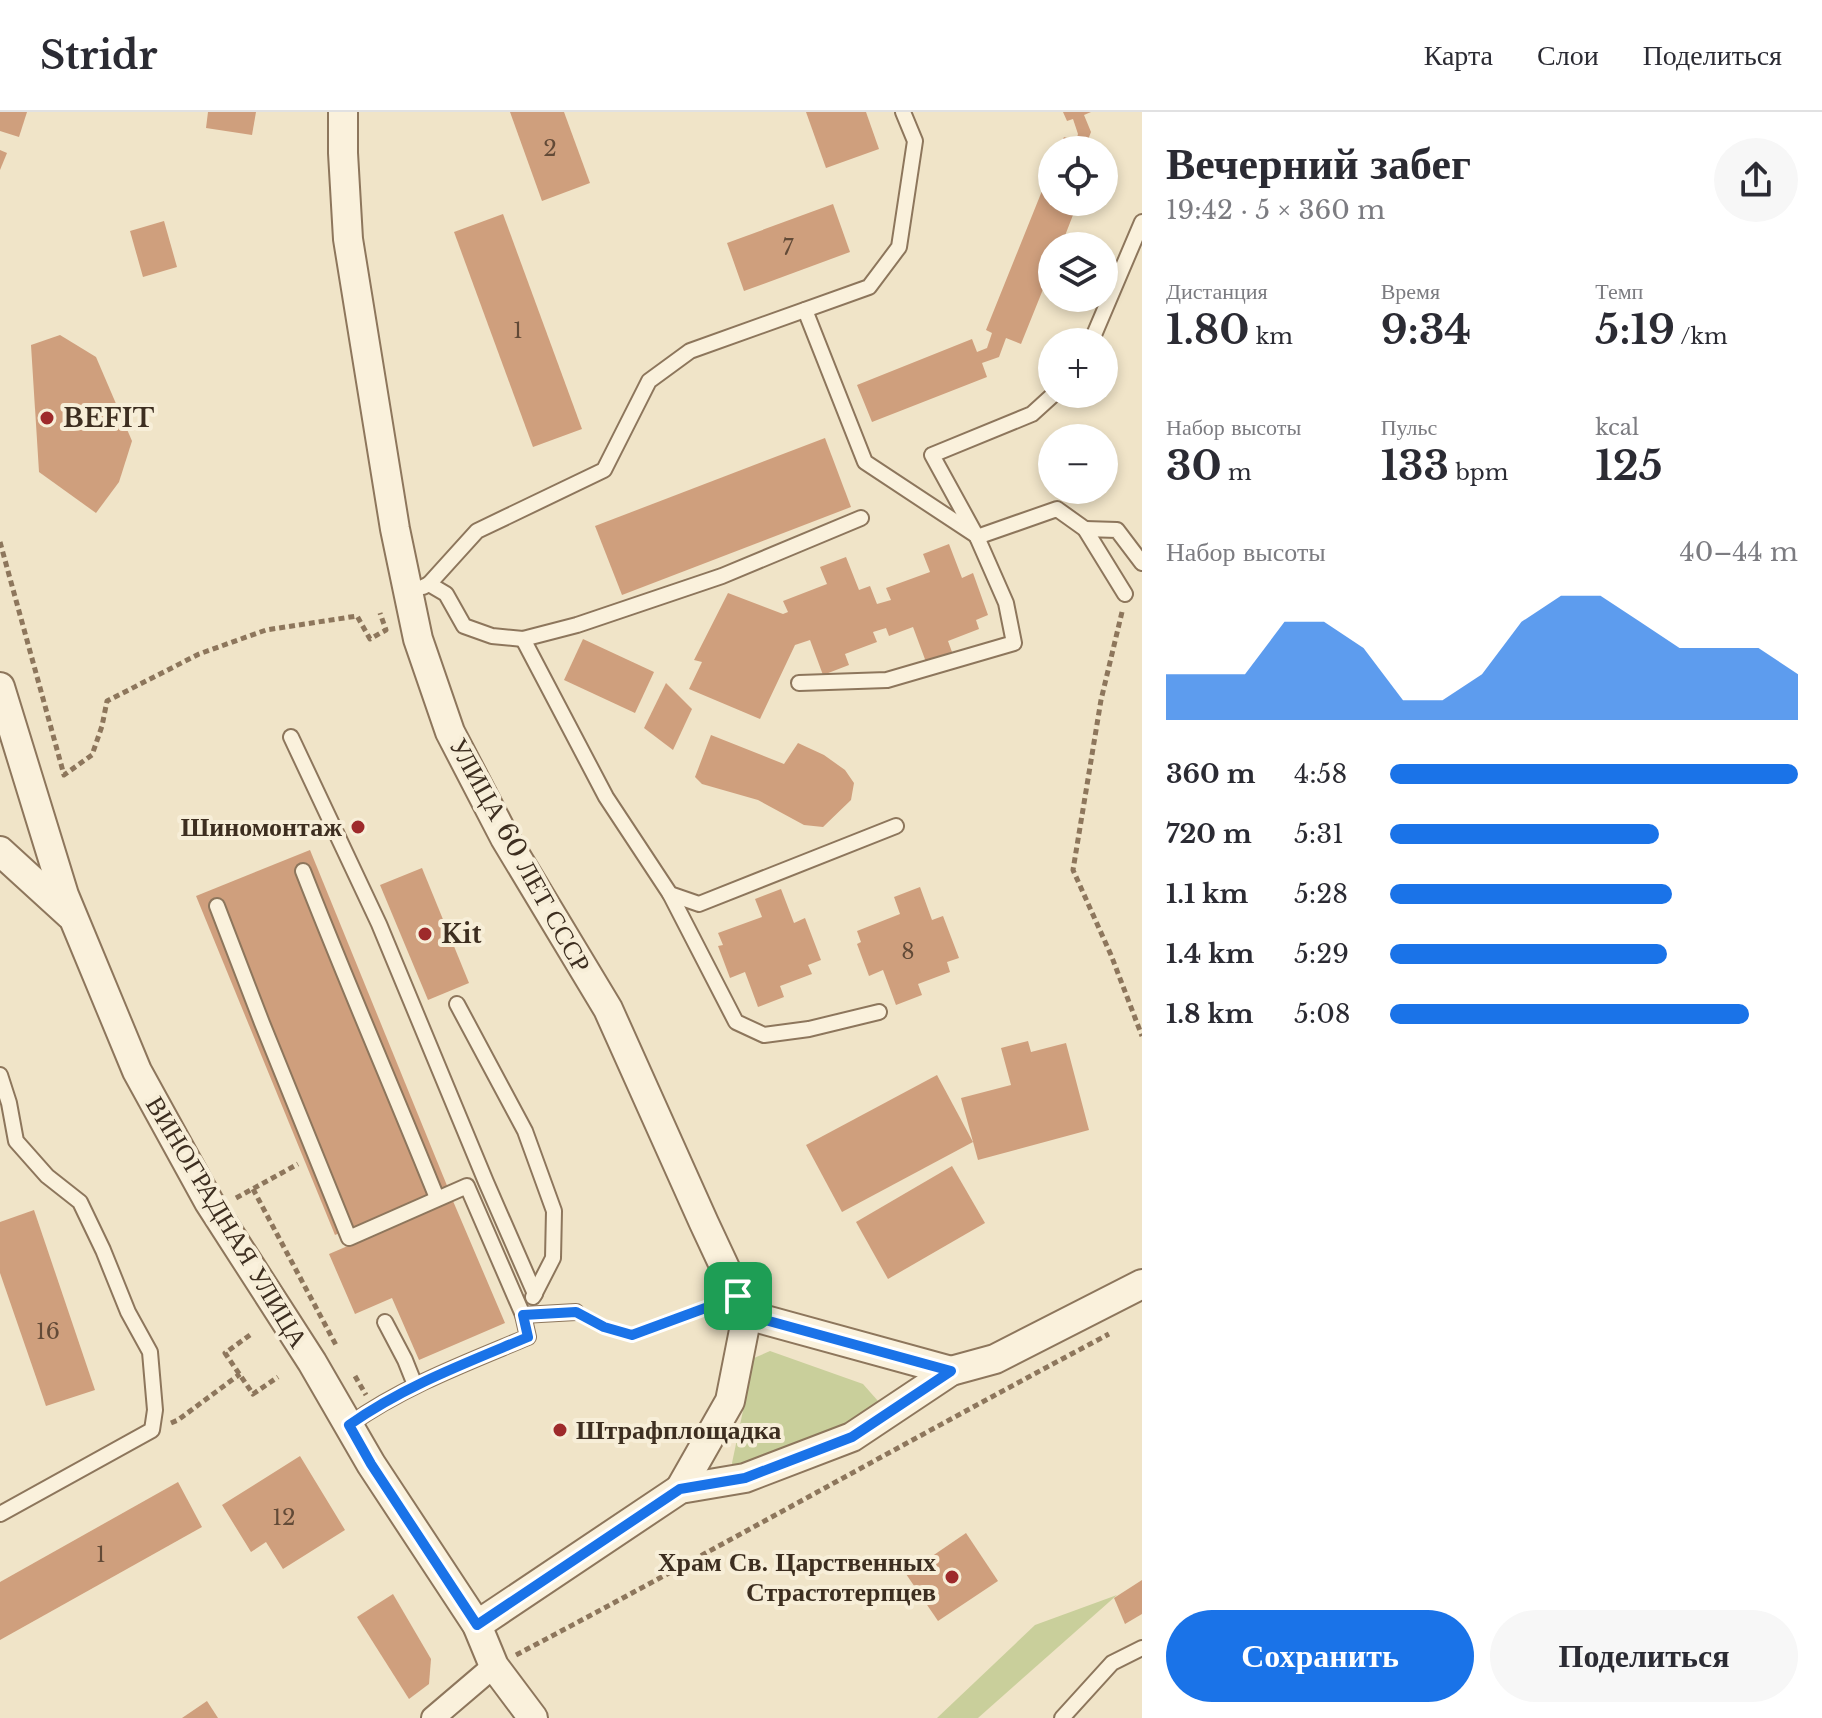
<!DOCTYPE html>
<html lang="ru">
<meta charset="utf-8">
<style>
:root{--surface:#fff;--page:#f7f7f7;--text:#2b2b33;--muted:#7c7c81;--line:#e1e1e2;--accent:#1a73e8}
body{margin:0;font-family:"Libre Baskerville",serif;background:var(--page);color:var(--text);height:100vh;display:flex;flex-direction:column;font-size:30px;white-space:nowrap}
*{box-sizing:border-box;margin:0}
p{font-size:26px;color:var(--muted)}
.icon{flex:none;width:44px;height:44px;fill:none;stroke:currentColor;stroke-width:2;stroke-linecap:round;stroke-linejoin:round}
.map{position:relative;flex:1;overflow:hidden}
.drawer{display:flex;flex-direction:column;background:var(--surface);width:680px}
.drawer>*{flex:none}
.fabs{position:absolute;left:1038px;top:24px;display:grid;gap:16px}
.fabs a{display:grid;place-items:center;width:80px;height:80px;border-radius:50%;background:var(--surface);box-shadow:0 4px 12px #0003;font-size:40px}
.pin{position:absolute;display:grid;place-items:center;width:68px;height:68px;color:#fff;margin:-34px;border-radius:16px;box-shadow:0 4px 12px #0006}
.round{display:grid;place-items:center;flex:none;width:84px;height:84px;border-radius:42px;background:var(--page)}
.overview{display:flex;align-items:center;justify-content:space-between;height:136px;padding:0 24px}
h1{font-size:44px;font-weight:700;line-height:60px}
.stats{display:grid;grid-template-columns:repeat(3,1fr);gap:12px;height:136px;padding:8px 24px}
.stats div{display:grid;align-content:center}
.stats b{font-size:40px;font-weight:700}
.stats small{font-size:22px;font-weight:400}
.stats p{font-size:22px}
.chart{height:224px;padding:16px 24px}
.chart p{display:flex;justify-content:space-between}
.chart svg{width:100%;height:144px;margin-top:8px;fill:var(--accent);opacity:.7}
.action{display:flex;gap:16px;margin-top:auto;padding:16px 24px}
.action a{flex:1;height:92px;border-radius:48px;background:var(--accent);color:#fff;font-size:32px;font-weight:700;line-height:92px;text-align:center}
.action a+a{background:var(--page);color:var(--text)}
ul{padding:0 24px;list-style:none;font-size:26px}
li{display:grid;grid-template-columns:128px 96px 1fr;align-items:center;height:60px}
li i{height:20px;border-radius:10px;background:var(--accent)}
header{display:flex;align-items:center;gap:48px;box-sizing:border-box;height:112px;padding:0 40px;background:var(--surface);border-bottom:2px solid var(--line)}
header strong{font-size:38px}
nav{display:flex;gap:44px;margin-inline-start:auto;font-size:28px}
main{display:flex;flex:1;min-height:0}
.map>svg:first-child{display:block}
.green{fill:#c9cf9b}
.building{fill:#cf9f7d}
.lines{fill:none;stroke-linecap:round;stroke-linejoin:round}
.service-casing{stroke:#8d765c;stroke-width:18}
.pedestrian-casing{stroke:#8d765c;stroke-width:26}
.minor-casing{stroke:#8d765c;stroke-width:32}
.path{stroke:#8d765c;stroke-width:5;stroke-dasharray:6 4;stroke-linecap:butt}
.service{stroke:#faf1dc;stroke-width:14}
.pedestrian{stroke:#faf1dc;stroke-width:22}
.minor{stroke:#faf1dc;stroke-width:28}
.route-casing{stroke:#fff;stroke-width:16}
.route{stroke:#1a73e8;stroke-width:10}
.poi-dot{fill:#9e2a2b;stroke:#f7eed8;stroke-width:3}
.labels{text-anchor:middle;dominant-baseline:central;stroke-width:8;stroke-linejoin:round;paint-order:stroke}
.number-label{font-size:22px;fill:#624a37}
.poi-label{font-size:26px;font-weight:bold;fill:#3d2e20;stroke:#f7eed8;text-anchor:start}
.street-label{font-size:26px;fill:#3d2e20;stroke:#f7eed8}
</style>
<header>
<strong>Stridr</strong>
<nav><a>Карта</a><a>Слои</a><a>Поделиться</a></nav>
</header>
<main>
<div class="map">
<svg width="1142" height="1606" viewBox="0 0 1142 1606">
<rect width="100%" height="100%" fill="#f0e4c8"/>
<g class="green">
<path d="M770,1239l93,33 15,17 -9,15 -135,57 -2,-10 22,-105z"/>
<path d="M1117,1483l-139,123h-41l98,-93z"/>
</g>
<g class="building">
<path d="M0,0h27l-8,25 -19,-6z"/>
<path d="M208,0h48l-4,23 -46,-7z"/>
<path d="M510,0h54l26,71 -48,18z"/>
<path d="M806,0h60l13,37 -53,19z"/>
<path d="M1063,0h28l-7,3 7,17 -5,13 11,5h-39l6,-13 12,4 2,-7 -5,-15 -6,2z"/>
<path d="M0,38l7,3 -7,17z"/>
<path d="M1052,54v36h26l-17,44h-9v21l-31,77 -15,-6 -7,19 -17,6 5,14 -115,45 -15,-37 115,-46 5,13 10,-4 5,-15 -6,-3z"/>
<path d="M833,92l17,48 -106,39 -17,-48z"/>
<path d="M503,102l79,215 -49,18 -79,-215z"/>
<path d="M164,109l13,46 -34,10 -13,-46z"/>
<path d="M60,223l36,22 36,84 -13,41 -23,31 -57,-41 -8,-127z"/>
<path d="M825,326l26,69 -229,88 -27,-69z"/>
<path d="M949,432l13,34 11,-5 15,42 -12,5 3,9 -31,12 4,11 -26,10 -13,-35 -24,9 -3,-8 -13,4 4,10 -32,12 4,11 -26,10 -13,-35 -15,5 -35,74 -71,-30 13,-27 -8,-2 34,-67 55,21 5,-2 -5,-11 44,-17 -7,-17 26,-10 13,33 11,-4 7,18 14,-4 -5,-12 44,-16 -7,-18z"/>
<path d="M583,527l71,33 -19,41 -71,-33z"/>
<path d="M666,571l26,26 -19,41 -29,-22z"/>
<path d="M711,623l73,29 14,-21 26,12 21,15 9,13 -3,17 -28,27 -19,-2 -46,-25 -56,-16 -7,-7z"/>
<path d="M310,738l138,338 -113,47 -139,-339z"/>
<path d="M422,756l47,115 -41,17 -48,-115z"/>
<path d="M920,775l12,33 11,-4 16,42 -12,4 3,10 -32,12 4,11 -26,10 -13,-35 -14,6 -12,-32 4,-2 -4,-11 43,-17 -6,-17z"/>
<path d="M781,777l13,34 11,-5 16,42 -13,5 4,9 -32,12 4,11 -26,10 -13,-35 -15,6 -12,-32 5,-1 -5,-12 44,-16 -7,-18z"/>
<path d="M1028,929l3,11 35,-9 23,87 -111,30 -17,-62 50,-13 -10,-37z"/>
<path d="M937,963l36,67 -131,70 -36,-67z"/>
<path d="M952,1054l33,57 -97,56 -32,-57z"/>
<path d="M453,1089l52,122 -86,37 -27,-62 -37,16 -26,-60z"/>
<path d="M34,1098l61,180 -49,16 -46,-133v-51z"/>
<path d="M300,1344l45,74 -62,39 -17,-27 -15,10 -29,-47z"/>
<path d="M178,1370l24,45 -202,113v-58z"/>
<path d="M966,1421l32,48 -60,40 -32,-47z"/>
<path d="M1142,1468v34l-17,10 -11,-26z"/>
<path d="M393,1482l38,65 -2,25 -20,15 -52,-82z"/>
<path d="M207,1589l11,17h-36z"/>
</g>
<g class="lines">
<defs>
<g id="service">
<path d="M805,198l60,152 109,72"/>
<path d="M1091,230l51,-120"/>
<path d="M1085,417l32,1 25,33"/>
<path d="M977,425l80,-28 28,20 40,65"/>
<path d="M429,472l48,-53 127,-61 45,-89 41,-30 179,-64 30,-40 16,-106 -12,-29"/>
<path d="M423,475l6,-3 17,10 18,32 28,10 31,3 54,-14 145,-49 139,-58"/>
<path d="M523,527l83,158 64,97 29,10 197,-78"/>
<path d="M799,571l88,-3 127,-37 -8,-40 -29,-66 -45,-82 100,-41 22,-20"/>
<path d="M291,625l88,187 107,258 49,112"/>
<path d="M303,759c43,110 90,218 134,327"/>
<path d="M670,782l66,128 28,13 45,-6 70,-17"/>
<path d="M217,794l45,117 87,215 118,-52 56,129 5,22c-62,26 -124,49 -179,88"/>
<path d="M457,892l68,127 29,80 -1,47 -20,39"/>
<path d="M0,963l9,28 7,38 31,35 33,26 23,48 25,62 22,40 5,58 -3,20 -152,84"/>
<path d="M523,1203l53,-3"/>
<path d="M385,1210l20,38 10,25"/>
<path d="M1062,1606l50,-55 30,-15"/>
</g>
<path id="pedestrian" d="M433,1606l61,-52"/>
<g id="minor">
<path d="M343,0v41l5,86 47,290 23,110 32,93 55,106 103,171 96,214 43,92 204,56"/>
<path d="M0,575l64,208 73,176 72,131 103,160 59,102 106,161 17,41 39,52"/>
<path d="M0,739l70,64"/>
<path d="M680,1377l50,-88 17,-86"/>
<path d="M477,1513l203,-136 65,-11 107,-41 99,-66 44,-12 147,-75"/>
</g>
</defs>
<use href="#service" class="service-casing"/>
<use href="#pedestrian" class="pedestrian-casing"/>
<use href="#minor" class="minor-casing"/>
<g class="path">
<path d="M0,430l64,233 28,-20 10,-29 5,-25 92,-47 67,-24 91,-14 13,23 16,-9 -6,-17"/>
<path d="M1122,500l-21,88 -28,170 38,85 31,81"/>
<path d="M253,1077l84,158"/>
<path d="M236,1086l62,-34"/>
<path d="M593,1209l11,6 28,8 82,-31"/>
<path d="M250,1223l-25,18 28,41 25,-17"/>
<path d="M355,1264l11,19"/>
<path d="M171,1311l7,-3 62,-46"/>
<path d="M516,1543c199,-105 395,-216 593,-321"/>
</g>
<use href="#service" class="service"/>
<use href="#pedestrian" class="pedestrian"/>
<use href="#minor" class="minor"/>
</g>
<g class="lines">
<defs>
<path id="route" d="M738,1184l9,19 204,56 -99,66 -107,41 -65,11 -203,136 -106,-161 -22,-39c55,-39 117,-62 179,-88l-5,-22 53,-3 28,15 28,8z"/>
</defs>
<use href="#route" class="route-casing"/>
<use href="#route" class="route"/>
</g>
<g class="poi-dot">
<circle cx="47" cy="306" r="8"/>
<circle cx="358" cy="715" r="8"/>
<circle cx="425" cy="822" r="8"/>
<circle cx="560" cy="1318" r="8"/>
<circle cx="952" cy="1465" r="8"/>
</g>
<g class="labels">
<g class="number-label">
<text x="550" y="36">2</text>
<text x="788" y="135">7</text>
<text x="518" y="218">1</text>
<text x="908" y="839">8</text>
<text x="48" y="1219">16</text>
<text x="284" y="1405">12</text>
<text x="101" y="1442">1</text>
</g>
<g class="poi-label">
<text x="63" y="306">BEFIT</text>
<text x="342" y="715" text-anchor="end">Шиномонтаж</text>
<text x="441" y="822">Kit</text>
<text x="576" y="1318">Штрафплощадка</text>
<text x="936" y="1450" text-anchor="end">Храм Св. Царственных<tspan x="936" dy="30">Страстотерпцев</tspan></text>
</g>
<g class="street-label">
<text transform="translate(520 743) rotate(61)">УЛИЦА 60 ЛЕТ СССР</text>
<text transform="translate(227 1110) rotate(59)">ВИНОГРАДНАЯ УЛИЦА</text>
</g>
</g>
</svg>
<div class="fabs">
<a><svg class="icon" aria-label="locate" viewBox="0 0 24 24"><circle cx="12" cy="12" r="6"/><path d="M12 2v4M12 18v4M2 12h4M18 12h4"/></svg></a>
<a><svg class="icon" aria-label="layers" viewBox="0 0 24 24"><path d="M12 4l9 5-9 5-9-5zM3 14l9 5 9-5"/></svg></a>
<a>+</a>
<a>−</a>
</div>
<div class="pin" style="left:738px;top:1184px;background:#1e9e55"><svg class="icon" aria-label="arrive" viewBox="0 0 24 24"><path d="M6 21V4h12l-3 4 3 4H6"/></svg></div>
</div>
<section class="drawer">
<div class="overview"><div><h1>Вечерний забег</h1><p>19:42 · 5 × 360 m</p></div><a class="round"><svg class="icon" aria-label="share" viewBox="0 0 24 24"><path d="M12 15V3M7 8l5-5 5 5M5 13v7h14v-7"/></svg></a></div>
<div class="stats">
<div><p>Дистанция</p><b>1.80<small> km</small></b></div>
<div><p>Время</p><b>9:34</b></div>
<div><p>Темп</p><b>5:19<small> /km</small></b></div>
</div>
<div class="stats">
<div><p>Набор высоты</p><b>30<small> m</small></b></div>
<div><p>Пульс</p><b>133<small> bpm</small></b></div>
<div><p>kcal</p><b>125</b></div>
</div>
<div class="chart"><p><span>Набор высоты</span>40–44 m</p>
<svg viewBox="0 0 160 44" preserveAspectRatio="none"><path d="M0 44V30L10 30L20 30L30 14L40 14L50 22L60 38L70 38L80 30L90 14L100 6L110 6L120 14L130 22L140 22L150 22L160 30V44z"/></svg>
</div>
<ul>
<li><b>360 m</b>4:58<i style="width:100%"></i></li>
<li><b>720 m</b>5:31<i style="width:66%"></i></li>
<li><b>1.1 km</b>5:28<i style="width:69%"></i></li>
<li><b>1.4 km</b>5:29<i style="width:68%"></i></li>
<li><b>1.8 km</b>5:08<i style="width:88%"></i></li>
</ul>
<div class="action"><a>Сохранить</a><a>Поделиться</a></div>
</section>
</main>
